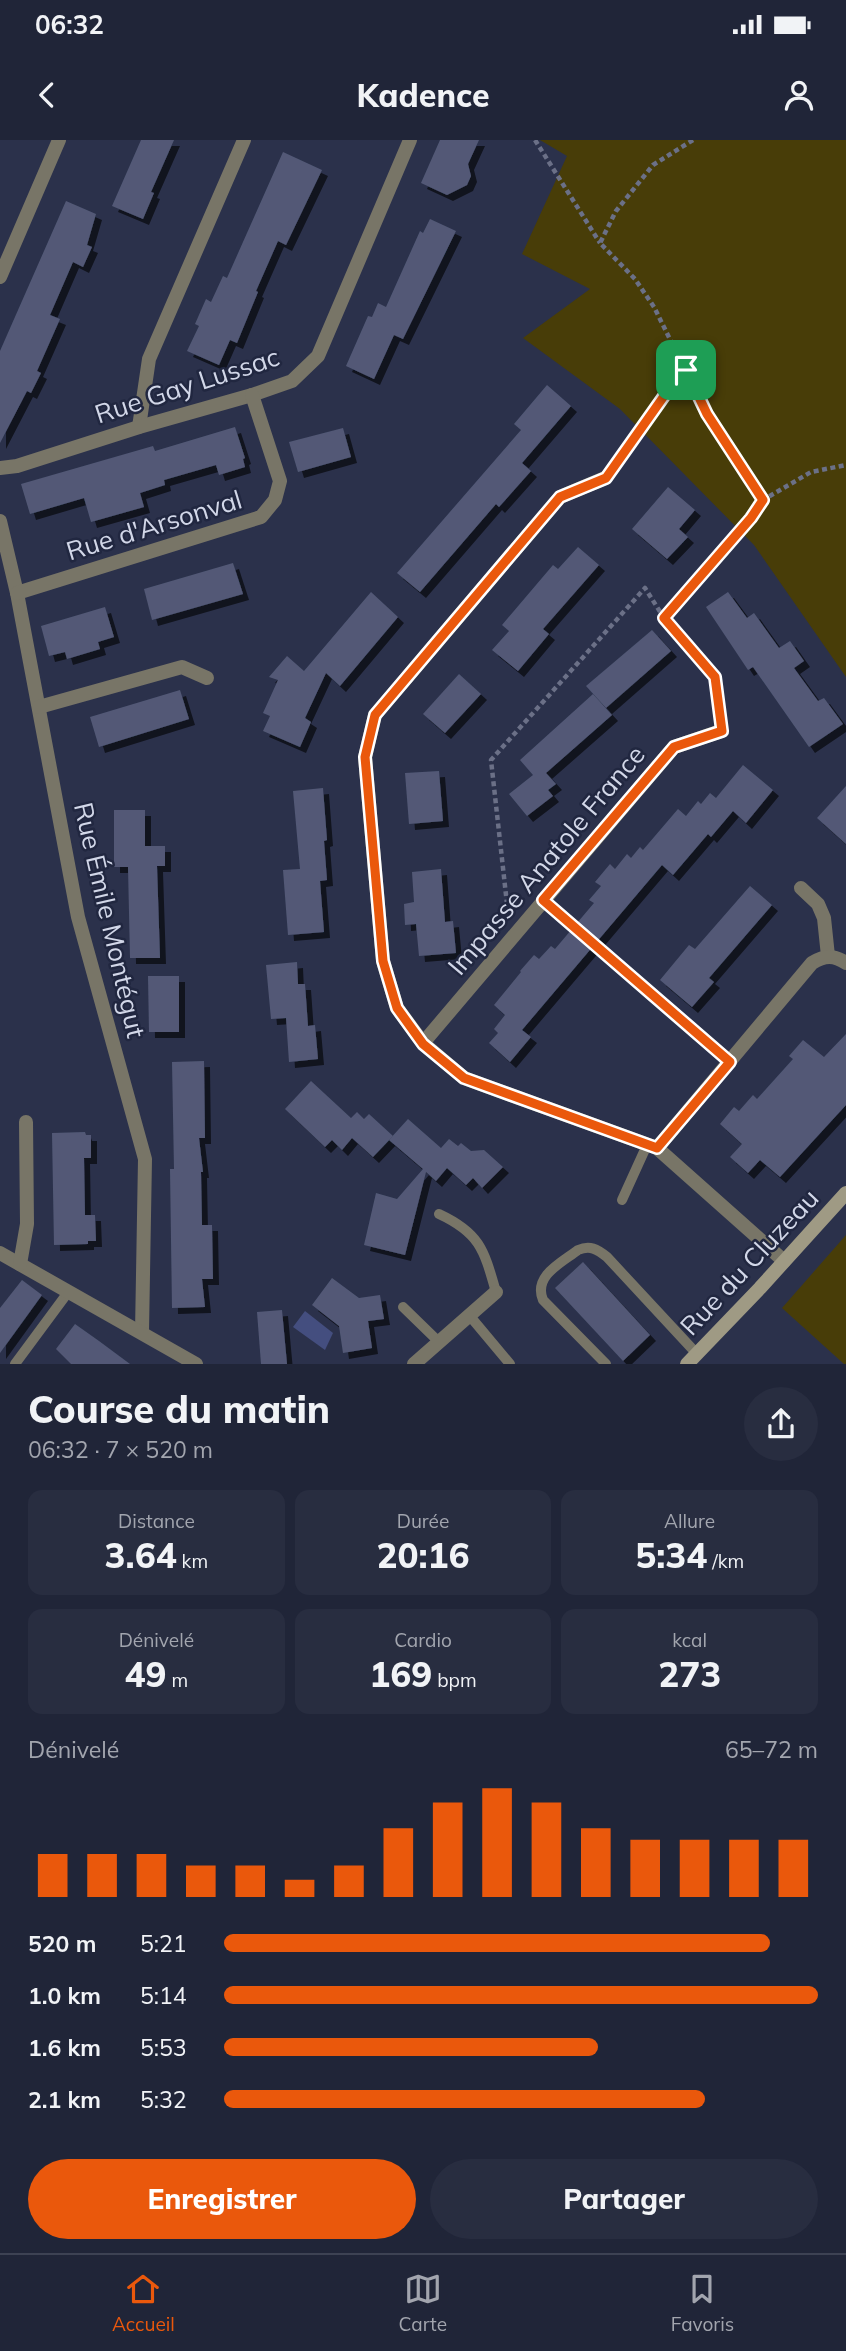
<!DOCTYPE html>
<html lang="fr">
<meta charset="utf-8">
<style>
:root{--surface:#202538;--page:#282d40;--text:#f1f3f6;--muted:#a2a5ae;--line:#3d4253;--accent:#ea580c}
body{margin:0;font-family:Mulish,sans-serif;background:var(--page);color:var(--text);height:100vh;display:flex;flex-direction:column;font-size:26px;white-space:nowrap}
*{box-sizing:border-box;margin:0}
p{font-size:23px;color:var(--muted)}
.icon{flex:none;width:38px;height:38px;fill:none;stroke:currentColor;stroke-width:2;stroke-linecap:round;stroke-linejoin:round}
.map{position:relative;height:1224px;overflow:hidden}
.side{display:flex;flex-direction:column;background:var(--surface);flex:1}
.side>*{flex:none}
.pin{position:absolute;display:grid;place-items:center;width:60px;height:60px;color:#fff;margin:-30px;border-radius:14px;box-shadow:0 4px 10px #0006}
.round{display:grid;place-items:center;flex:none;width:74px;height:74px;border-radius:37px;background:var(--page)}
.summary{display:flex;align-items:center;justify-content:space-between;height:119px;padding:0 28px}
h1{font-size:38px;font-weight:800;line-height:52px}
.figures{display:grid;grid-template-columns:repeat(3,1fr);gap:10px;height:119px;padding:7px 28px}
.figures div{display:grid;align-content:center;border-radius:14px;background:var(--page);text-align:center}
.figures b{font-size:35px;font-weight:800}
.figures small{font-size:19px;font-weight:400}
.figures p{font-size:19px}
.chart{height:196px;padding:14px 28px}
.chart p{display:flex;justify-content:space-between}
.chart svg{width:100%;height:126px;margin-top:7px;stroke:var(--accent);stroke-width:6}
.primary-button{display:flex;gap:14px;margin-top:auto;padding:14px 28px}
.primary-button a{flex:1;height:80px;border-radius:42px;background:var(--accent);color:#fff;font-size:28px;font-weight:800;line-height:80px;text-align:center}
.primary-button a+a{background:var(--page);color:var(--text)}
ul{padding:0 28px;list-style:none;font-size:23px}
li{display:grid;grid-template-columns:112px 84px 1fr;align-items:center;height:52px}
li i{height:18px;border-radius:9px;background:var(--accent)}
.status{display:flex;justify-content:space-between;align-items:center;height:49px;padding:0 35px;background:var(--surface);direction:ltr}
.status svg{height:19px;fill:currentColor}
header{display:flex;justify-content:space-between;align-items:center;height:91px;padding:0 28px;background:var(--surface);font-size:32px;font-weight:800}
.tab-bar{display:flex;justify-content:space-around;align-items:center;height:98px;border-top:2px solid var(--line);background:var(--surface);font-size:19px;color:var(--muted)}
.tab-bar a{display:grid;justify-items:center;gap:4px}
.tab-bar .current{color:var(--accent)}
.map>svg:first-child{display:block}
.green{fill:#483d08}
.water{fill:#444e7f}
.building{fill:#525976;filter:url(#shadow)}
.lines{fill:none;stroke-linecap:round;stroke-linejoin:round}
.path{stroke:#6b7087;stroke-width:4.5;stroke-dasharray:5 3.5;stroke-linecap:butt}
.lane{stroke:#787567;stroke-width:10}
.street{stroke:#787567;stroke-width:14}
.secondary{stroke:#9f9a84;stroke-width:14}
.route-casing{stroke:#fff;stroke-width:14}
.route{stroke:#ea580c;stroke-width:9}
.labels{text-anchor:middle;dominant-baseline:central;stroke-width:5;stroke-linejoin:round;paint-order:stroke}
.street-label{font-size:26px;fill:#d2d7e8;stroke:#212740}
</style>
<div class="status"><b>06:32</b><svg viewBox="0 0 49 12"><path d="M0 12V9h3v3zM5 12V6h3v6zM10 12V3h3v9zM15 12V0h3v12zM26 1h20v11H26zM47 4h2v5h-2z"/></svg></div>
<header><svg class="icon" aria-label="back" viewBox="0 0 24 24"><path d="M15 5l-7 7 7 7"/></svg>Kadence<svg class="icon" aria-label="person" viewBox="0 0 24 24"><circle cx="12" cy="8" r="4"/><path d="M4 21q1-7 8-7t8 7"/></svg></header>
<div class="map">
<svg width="846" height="1224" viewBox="0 0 846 1224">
<defs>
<filter id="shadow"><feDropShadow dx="6" dy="6" stdDeviation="0" flood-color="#0009"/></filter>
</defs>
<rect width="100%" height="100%" fill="#2b314b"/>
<g class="green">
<path d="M540,0h306v537l-92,-132 -134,-136 -97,-71 67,-49 -68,-35 45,-98z"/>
<path d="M846,1095v129h-2l-62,-56z"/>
</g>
<path class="water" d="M305,1171l28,22 -8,17 -32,-23z"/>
<g class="building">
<path d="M141,0h33l-23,52 3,1 -11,26 -31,-13z"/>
<path d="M440,0h39l-11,24 3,12 -4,9 -20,10 -26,-12z"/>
<path d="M283,12l39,18 -36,75 -8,-4 -22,50 2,1 -21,51 -7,-3 -11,25 -32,-14 12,-25 -4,-2 11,-25 5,3 12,-26 4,2z"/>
<path d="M66,61l30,13 -9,31 5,2 -9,20 -10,-5 -23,53 10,4 -23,52 4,2 -10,20 -4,-2 -27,52v-92z"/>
<path d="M430,79l26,12 -53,108 -9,-4 -20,44 -28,-13 22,-50 4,1 6,-14 8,4 34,-76 3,2z"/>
<path d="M547,245l24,21 -49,57 9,8 -32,36 -3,-3 -76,88 -23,-19 124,-143 -7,-6z"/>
<path d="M235,287l10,31 -2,1 2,8 -26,8 -3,-10 -52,15 1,5 -25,8 4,14 -53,15 -7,-24 -54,16 -9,-30 132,-38 2,5z"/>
<path d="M343,288l8,29 -53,15 -9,-30z"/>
<path d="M668,347l27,23 -16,19 9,8 -21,22 -35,-30z"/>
<path d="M578,407l21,18 -56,64 6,5 -31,37 -26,-21 17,-19 -7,-6 51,-60 5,4z"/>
<path d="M233,423l10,31 -91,26 -8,-31z"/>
<path d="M371,452l27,25 -58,69 -14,-13 -21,45 6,4 -11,25 -37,-16 7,-15 -7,-3 15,-33 -9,-3 18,-21 17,15z"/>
<path d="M728,452l19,26 7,-5 25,35 11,-7 14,20 -10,7 24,33 6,-3 19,26 -34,23 -56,-80 -5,3 -42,-63z"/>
<path d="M105,467l9,30 -16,5 2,7 -33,10 -2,-7 -16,4 -8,-30z"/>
<path d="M652,490l19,21 -65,57 -20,-22z"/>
<path d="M459,534l22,20 -36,39 -22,-19z"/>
<path d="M180,550l9,29 -90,28 -9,-30z"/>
<path d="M593,554l19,21 -66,58 10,11 -8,6 5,6 -26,20 -18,-22 24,-19 -13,-15z"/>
<path d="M743,625l30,25 -27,33 -13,-12 -22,26 -3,-3 -35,41 -11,-10 -140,165 9,7 -21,25 -21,-19 9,-10 -4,-4 11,-14 -11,-10 27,-33 -1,-1 14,-16 5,4 12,-13 4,3 39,-46 -5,-3 12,-14 -6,-4 15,-18 5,5 12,-15 4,4 9,-11 3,3 35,-41 8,7 12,-15 3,3 9,-11 6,5z"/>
<path d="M439,631l4,50 -34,3 -4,-51z"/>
<path d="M846,646v58l-29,-26z"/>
<path d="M323,648l4,52 -3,1 3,39 -7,1 4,51 -36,3 -5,-65 17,-1 -7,-78z"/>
<path d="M114,670h31v36h20v20h-8l3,92h-30l-2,-91h-14z"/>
<path d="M441,729l4,53 8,-1 3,32 -37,3 -3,-32 -11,1 -1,-21 10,-2 -2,-30z"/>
<path d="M750,746l22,19 -63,73 5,4 -22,25 -32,-27 29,-35 6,4z"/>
<path d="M297,822l1,22h7l3,42 7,-1 3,34 -29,3 -3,-44 -15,1 -5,-54z"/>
<path d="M148,836h31v56h-30z"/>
<path d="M846,894v71l-66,72 -20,-17 -12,13 -18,-16 12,-13 -22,-20 14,-17 5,4 14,-16 4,4 36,-40 -4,-3 14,-16 21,17z"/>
<path d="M204,921l1,77h-6l4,34h-2l1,53h10l1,54h-11l3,28 -33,1 -2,-139h4l-2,-107z"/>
<path d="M311,941l40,37 6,-6 7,7 5,-5 24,22 -20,21 -21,-19 -10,12 -10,-10 -7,7 -40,-38z"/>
<path d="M408,979l33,29 8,-9 9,7 3,-3 10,8 13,-1 19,17 -21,21 -9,-10 -7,7 -19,-17 -11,13 -10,-9 -21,83 -41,-10 12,-52 21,6 26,-30 -34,-29z"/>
<path d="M85,992l1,3h5v23h-7l1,57h10l1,26h-8v3l-34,1 -2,-112z"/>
<path d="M583,1122l67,73 -27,26 -68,-73z"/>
<path d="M332,1138l27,20 21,-3 4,24 -16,2 4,27 -29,5 -4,-27 -27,-21z"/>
<path d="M22,1140l20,15 -42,58v-45z"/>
<path d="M282,1170l5,54h-26l-4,-52z"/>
<path d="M75,1184l24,17 31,23h-59l-15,-15z"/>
</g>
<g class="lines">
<g class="path">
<path d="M535,0l65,103"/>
<path d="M693,0l-40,25 -37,46 -16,32 35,36 19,28 53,107 56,86"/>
<path d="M616,323l58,-81 12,-12"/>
<path d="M664,478l87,-100 12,-18 48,-28 35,-7"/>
<path d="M557,772l157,136"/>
<path d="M508,773l-17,-153 154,-172 19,30 50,59 5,36"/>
</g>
<g class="lane">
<path d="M622,1060l25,-55"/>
<path d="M439,1074c41,19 45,36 57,78"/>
<path d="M403,1167l36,35"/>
<path d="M469,1175l41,49"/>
<path d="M15,1224l54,-73"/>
<path d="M606,1224l-63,-64c-10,-24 18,-37 35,-50 12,-5 19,-1 29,7l90,97"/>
</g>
<g class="street">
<path d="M0,137l59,-137"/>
<path d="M139,287l10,-68 95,-219"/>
<path d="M0,328l17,-2 122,-39 113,-32 40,-14 26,-25 92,-216"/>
<path d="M605,338l-45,19 -185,218 -10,42 18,204 14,47 26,35 41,35 193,70 127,113"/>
<path d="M0,381l17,72 61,324 67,242 -3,173"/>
<path d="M17,453l244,-76 14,-17 5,-19 -28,-86"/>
<path d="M39,567l143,-40 25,11"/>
<path d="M801,748l17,16 6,14 4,38"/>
<path d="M423,903l251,-296 47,-16"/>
<path d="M657,1008l155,-185c13,-8 22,-8 34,0"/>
<path d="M0,1113l196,111"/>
<path d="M20,1124l7,-40 -1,-102"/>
<path d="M414,1224l82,-72"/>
</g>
<path class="secondary" d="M687,1224l73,-76 86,-95"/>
</g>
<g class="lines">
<defs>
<path id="route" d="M686,230l21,44 56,86 -12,18 -87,100 51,59 7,54 -48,16 -131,153 187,162 -73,86 -193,-70 -41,-34 -26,-36 -14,-47 -18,-204 10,-42 185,-218 46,-19 68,-96z"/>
</defs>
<use href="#route" class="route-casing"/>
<use href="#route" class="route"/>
</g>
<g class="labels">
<g class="street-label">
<text transform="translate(187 245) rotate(-18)">Rue Gay Lussac</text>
<text transform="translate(154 385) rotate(-17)">Rue d'Arsonval</text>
<text transform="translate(546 720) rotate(-50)">Impasse Anatole France</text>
<text transform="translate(110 780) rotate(77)">Rue Émile Montégut</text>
<text transform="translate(749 1122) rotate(-47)">Rue du Cluzeau</text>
</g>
</g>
</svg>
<div class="pin" style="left:686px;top:230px;background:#1e9e55"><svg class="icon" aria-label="arrive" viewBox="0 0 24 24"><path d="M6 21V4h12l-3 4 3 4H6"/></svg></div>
</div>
<section class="side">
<div class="summary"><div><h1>Course du matin</h1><p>06:32 · 7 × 520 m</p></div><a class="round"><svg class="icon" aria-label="share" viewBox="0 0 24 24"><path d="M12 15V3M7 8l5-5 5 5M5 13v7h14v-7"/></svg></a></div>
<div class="figures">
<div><p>Distance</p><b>3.64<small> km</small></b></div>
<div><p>Durée</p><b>20:16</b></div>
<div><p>Allure</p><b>5:34<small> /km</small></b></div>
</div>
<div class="figures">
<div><p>Dénivelé</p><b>49<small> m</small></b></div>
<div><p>Cardio</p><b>169<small> bpm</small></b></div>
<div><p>kcal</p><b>273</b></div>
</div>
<div class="chart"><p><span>Dénivelé</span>65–72 m</p>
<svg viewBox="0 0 160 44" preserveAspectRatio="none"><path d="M5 44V29M15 44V29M25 44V29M35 44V33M45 44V33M55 44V38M65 44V33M75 44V20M85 44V11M95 44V6M105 44V11M115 44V20M125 44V24M135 44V24M145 44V24M155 44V24"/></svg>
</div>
<ul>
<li><b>520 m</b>5:21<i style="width:92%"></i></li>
<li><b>1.0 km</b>5:14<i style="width:100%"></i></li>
<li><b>1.6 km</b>5:53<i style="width:63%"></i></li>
<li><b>2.1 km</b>5:32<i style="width:81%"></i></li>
</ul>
<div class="primary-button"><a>Enregistrer</a><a>Partager</a></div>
</section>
<nav class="tab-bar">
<a class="current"><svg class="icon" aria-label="home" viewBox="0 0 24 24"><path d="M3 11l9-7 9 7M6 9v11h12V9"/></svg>Accueil</a>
<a><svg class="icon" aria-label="map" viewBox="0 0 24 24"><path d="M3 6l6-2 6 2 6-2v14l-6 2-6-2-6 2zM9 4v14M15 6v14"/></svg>Carte</a>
<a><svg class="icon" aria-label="saved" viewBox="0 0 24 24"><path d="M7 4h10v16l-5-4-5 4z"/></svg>Favoris</a>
</nav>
